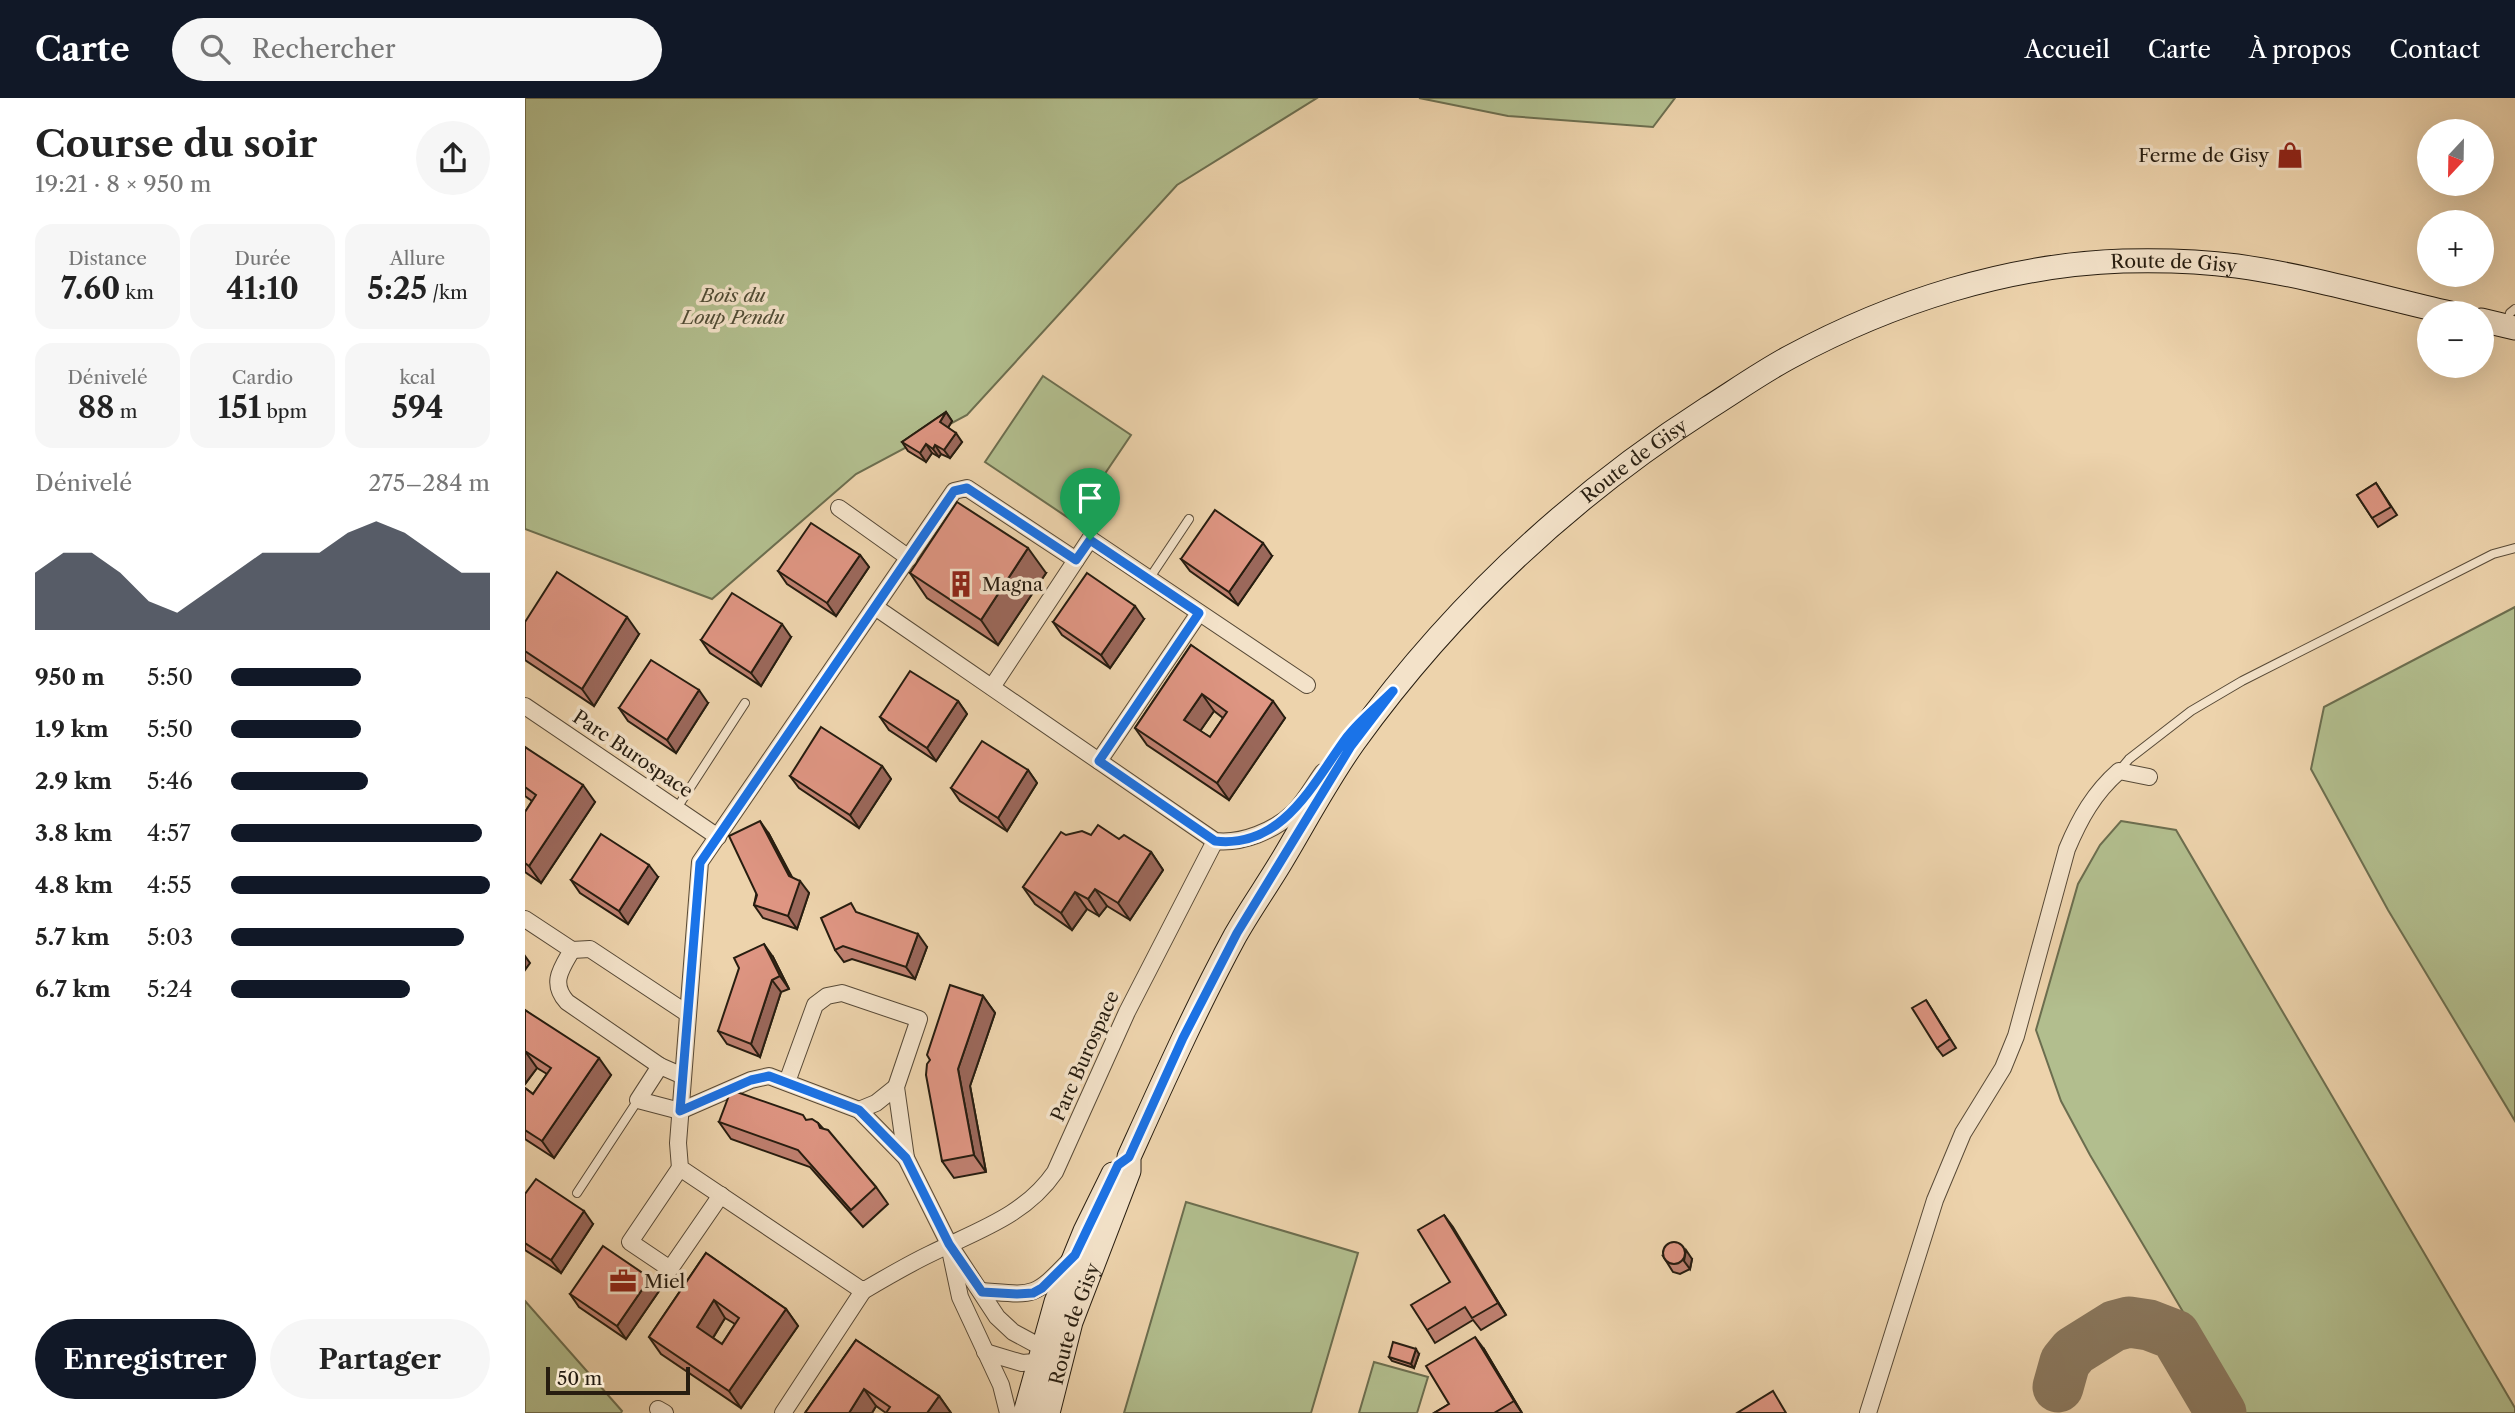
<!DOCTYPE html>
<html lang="fr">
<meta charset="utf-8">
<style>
:root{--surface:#fff;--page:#f6f6f6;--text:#222;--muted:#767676;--accent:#111827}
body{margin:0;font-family:"Libre Caslon Text",serif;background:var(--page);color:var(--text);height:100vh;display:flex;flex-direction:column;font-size:26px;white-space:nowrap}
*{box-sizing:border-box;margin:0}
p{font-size:23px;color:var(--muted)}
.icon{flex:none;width:38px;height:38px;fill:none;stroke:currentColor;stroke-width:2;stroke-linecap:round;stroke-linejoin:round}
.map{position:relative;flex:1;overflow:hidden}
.side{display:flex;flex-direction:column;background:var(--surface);width:525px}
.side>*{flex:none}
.needle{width:46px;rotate:202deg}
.controls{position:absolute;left:1892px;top:21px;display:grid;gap:14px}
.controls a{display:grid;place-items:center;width:77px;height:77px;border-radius:50%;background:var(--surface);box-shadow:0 7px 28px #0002;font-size:35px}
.scale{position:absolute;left:21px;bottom:18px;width:144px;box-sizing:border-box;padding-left:7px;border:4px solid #271d10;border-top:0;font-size:19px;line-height:24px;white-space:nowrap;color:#271d10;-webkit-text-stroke:5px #f3e2c9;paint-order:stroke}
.pin{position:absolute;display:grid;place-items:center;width:60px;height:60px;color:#fff;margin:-72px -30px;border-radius:50% 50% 50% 0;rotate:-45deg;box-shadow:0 0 7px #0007}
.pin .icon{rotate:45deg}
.round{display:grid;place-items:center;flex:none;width:74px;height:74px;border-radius:37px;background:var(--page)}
.summary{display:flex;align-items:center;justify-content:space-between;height:119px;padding:0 35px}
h1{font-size:38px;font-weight:700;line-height:52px}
.metrics{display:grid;grid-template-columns:repeat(3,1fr);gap:10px;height:119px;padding:7px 35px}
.metrics div{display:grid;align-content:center;border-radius:18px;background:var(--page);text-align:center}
.metrics b{font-size:30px;font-weight:700}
.metrics small{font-size:19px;font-weight:400}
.metrics p{font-size:19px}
.chart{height:196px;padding:14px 35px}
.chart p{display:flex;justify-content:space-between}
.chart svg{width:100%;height:126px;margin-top:7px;fill:var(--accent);opacity:.7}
.button{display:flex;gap:14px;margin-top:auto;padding:14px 35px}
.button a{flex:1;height:80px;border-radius:42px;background:var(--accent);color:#fff;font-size:28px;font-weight:700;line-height:80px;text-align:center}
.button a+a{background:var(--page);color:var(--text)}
ul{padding:0 35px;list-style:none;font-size:23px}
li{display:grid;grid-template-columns:112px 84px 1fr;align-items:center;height:52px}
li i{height:18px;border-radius:9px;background:var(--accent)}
header{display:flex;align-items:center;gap:42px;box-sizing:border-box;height:98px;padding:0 35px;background:var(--accent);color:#fff}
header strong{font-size:33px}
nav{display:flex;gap:38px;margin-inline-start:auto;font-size:24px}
.search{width:490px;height:63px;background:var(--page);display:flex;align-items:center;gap:18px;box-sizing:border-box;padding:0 24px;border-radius:38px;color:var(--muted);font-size:26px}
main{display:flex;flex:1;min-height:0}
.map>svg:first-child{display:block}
.green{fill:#b2be8e;stroke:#6c6e4f;stroke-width:2}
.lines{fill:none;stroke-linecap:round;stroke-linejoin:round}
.taxiway{stroke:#8a785e;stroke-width:51}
.lane-casing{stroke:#584a37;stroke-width:10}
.street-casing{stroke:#584a37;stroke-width:18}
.secondary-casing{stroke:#271d10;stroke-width:25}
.lane{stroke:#f3e2c9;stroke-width:8}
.street{stroke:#f3e2c9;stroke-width:16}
.secondary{stroke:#f3e2c9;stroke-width:23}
.wall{fill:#bf8070;stroke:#271d10;stroke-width:2;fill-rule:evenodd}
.shaded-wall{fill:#9b685b;stroke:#271d10;stroke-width:2}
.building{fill:#de9582;stroke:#271d10;stroke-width:2;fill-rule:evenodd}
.route-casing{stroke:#fff;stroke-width:14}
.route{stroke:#1a73e8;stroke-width:9}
.labels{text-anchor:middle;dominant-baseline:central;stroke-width:7;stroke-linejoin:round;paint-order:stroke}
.poi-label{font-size:19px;fill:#271d10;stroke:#f3e2c9;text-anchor:start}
.street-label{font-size:19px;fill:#271d10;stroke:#f3e2c9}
.park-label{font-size:19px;font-style:italic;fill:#514d36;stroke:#f3e2c9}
</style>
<header>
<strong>Carte</strong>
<div class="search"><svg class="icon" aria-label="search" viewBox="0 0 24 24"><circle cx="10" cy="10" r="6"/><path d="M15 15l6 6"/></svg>Rechercher</div>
<nav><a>Accueil</a><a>Carte</a><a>À propos</a><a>Contact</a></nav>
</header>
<main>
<section class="side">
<div class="summary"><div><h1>Course du soir</h1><p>19:21 · 8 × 950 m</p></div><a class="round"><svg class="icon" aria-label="share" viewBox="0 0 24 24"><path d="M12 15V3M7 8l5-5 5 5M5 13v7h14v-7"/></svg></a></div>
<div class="metrics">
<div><p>Distance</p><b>7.60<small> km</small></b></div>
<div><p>Durée</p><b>41:10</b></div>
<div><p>Allure</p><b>5:25<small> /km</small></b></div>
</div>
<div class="metrics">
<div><p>Dénivelé</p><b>88<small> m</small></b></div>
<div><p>Cardio</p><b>151<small> bpm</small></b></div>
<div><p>kcal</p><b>594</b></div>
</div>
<div class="chart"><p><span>Dénivelé</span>275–284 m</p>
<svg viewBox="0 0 160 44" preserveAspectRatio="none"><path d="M0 44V24L10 17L20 17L30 24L40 34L50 38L60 31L70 24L80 17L90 17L100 17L110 10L120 6L130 10L140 17L150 24L160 24V44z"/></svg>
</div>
<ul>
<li><b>950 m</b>5:50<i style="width:50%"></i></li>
<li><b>1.9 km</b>5:50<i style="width:50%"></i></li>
<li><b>2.9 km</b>5:46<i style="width:53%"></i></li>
<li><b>3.8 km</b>4:57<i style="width:97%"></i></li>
<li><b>4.8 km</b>4:55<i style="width:100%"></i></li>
<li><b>5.7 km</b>5:03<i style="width:90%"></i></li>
<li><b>6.7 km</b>5:24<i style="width:69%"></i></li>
</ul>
<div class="button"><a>Enregistrer</a><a>Partager</a></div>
</section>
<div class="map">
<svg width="1990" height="1315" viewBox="0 0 1990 1315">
<rect width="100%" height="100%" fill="#edd3ac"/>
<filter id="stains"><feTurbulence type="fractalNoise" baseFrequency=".00286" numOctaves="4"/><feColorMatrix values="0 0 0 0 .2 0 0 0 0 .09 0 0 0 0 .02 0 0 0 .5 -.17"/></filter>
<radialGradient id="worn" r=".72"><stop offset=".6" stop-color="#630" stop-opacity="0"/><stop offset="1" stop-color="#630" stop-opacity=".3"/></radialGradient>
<g class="green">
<path d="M0,0h792l-140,87 -210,230 -111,59 -144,125 -187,-70z"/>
<path d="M894,0h256l-22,29 -145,-11z"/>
<path d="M518,278l88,59 -58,86 -88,-59z"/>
<path d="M1990,509v514l-127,-211 -77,-141 13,-62z"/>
<path d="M1596,723l55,9 339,578v5h-272l-153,-258 -29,-54 -25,-71 42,-146 22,-39z"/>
<path d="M661,1104l172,51 -47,160h-187z"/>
<path d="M0,1203l97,110 -1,2h-96z"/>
<path d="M849,1264l54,15 -11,36h-58z"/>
</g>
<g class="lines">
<path class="taxiway" d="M1533,1289l7,-25 9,-11 40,-25 15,-4 20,3 26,10 46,78"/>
<defs>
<g id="lane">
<path d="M1982,226l3,-11 5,-4"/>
<path d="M624,481l40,-60"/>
<path d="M1594,673l10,-12 62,-48 51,-30 251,-127 22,-6"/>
<path d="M152,710l68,-105"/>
<path d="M52,1095l61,-93"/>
</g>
<g id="street">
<path d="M314,410l70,50"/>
<path d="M551,462l-109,-72 -13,3 -254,371 -22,281 2,25 183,123c22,-13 44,-26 67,-37 46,-23 95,-38 125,-82l72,-160 88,-171"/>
<path d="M350,509l340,234c27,3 59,-10 79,-29 11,-11 20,-28 29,-40"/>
<path d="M467,589l98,-148 217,146"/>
<path d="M0,608l193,131"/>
<path d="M574,663l100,-148"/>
<path d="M0,821l47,31c-11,19 -22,33 -5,52l93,64 23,10"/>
<path d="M47,852l18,-1 98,65"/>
<path d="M135,968l-22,34 42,11 71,-31 18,-4 90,34 47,48 43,86 48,73 16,15 39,21"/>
<path d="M262,984l28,-77 12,-9 15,-3 77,26 -23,68 10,71"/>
<path d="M334,1012l17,-7 20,-16"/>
<path d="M155,1070l-50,74 40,27 51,-74"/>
<path d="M425,1152l10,47 41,88 7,28"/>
<path d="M457,1193c50,4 51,8 87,-30"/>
<path d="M460,1254l37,11 26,-2"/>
<path d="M133,1311l7,4"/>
<path d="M258,1315l80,-122"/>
<path d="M1343,1315l67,-213 28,-67 40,-65 13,-32 51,-187c13,-31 27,-56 52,-78l30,6"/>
</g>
<g id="secondary">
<path d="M1956,222l34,8"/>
<path d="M500,1315l31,-111 29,-71 28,-57"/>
<path id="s1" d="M523,1315l23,-91 58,-151v-14c34,-75 67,-149 106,-221 14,-25 31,-49 46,-74 24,-40 46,-82 73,-120 96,-133 217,-246 354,-334 27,-17 54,-36 82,-51 102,-55 217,-92 333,-96 38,-1 76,0 114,5 72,10 143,31 213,47"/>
</g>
</defs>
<use href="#lane" class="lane-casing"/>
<use href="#street" class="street-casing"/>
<use href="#secondary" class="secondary-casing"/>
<use href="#lane" class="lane"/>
<use href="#street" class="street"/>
<use href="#secondary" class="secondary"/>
</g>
<g class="wall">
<path d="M421,314l6,9 -4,7 14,14 -12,16 -9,-4 -2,3 -7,-4 -6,9 -18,-11 -6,-9z"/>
<path d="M1851,385l21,32 -19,12 -21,-32z"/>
<path d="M335,457l9,12 -33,49 -49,-32 -9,-13z"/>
<path d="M747,458l-34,49 -48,-34 -9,-12z"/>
<path d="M385,475h136l-48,72 -71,-47z"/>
<path d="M619,521l-34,49 -48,-33 -9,-13z"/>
<path d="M0,524l114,12 -45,72 -69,-46z"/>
<path d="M266,539l-30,49 -51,-33 -9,-13z"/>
<path d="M666,547l94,73 -56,82 -82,-55 -12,-17zM689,613l9,7 -13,19 -10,-6z"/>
<path d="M433,603l9,13 -31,47 -47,-31 -9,-13z"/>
<path d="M183,605l-32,50 -48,-32 -9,-13z"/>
<path d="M0,649l70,55 -54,81 -16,-11v-60l7,-11 -7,-5z"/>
<path d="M357,668l9,13 -32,49 -60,-40 -9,-12z"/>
<path d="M503,672l9,13 -30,48 -47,-30 -9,-13z"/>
<path d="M244,736l23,43 17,16 -12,36 -34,-11 -9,-13z"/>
<path d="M541,737h25l28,4 32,13 12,18 -33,50 -23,-14 -8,10 -12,-7 -15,21 -37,-26 -12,-17z"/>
<path d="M133,779l-30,47 -48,-31 -9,-13z"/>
<path d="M333,815l69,34 -12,32 -63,-20 -8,3 -9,-12z"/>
<path d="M248,859l16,32 -8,3 -21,65 -33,-13 -9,-13z"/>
<path d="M458,898l12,17 -25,73 16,86 -32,6 -12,-17z"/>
<path d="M1401,902l30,48 -13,8 -6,-8z"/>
<path d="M0,912l86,65 -57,83 -29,-19v-51l8,6 14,-20 -10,-6 -12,16z"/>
<path d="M281,1022l12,3 58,64 12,17 -25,23 -53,-60 -79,-28 -12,-17z"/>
<path d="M0,1096l68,30 -32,49 -36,-23z"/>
<path d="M919,1117l62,100 -25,15 -8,-10 -38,23 -8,-13 23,-48z"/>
<path d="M181,1155l80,56 12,17 -57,82 -80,-54 -12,-17zM200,1220l10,6 -13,20 -9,-6z"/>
<path d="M1138,1158l29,3 -2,10 -10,5 -7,-2z"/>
<path d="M125,1180l9,13 -33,48 -47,-32 -9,-13z"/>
<path d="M331,1242l83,56 12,17h-65l-10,-7 -4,7h-67z"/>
<path d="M959,1251l38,64h-88l15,-9z"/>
<path d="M894,1256l-5,14 -22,-7 -3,-4z"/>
</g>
<g class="shaded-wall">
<path d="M421,314l6,9 -6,10 -6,-9z"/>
<path d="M431,335l6,9 -12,16 -6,-8z"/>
<path d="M401,346l6,9 -6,9 -6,-9z"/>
<path d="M410,347l6,9 -2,3 -6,-8z"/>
<path d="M738,445l9,13 -34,49 -9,-13z"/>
<path d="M503,450l18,25 -48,72 -17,-25z"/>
<path d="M335,457l9,12 -33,49 -9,-13z"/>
<path d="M610,508l9,13 -34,49 -9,-13z"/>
<path d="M102,519l12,17 -45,72 -12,-17z"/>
<path d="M257,526l9,13 -30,49 -10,-13z"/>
<path d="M174,592l9,13 -32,50 -9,-13z"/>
<path d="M677,596l12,17 -18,26 -12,-17z"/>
<path d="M433,603l9,13 -31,47 -9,-13z"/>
<path d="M748,603l12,17 -56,82 -12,-17z"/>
<path d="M357,668l9,13 -32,49 -9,-13z"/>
<path d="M503,672l9,13 -30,48 -9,-13z"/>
<path d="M58,687l12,17 -54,81 -12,-17z"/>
<path d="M235,723l9,13 28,54 3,-7 9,12 -12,36 -9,-13 1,-40z"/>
<path d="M626,754l12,18 -33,50 -12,-17z"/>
<path d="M124,767l9,12 -30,47 -9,-13z"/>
<path d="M570,791l12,17 -8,10 -11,-17z"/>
<path d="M550,794l12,17 -15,21 -11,-17z"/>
<path d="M393,836l9,13 -12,32 -9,-12z"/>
<path d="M239,846l9,13 16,32 -9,-13z"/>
<path d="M0,858l5,7 -5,7z"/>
<path d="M247,882l9,12 -21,65 -9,-13z"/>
<path d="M458,898l12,17 -25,73 16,86 -12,-17 -16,-86z"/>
<path d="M0,953l12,17 -12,16z"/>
<path d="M74,960l12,17 -57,83 -12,-17z"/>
<path d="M59,1113l9,13 -32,49 -10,-13z"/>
<path d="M919,1117l9,12 53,88 -8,-12z"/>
<path d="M1161,1152l6,9 -2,10 -6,-8z"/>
<path d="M125,1180l9,13 -33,48 -9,-13z"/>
<path d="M189,1202l11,18 -16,26 -12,-17z"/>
<path d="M261,1211l12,17 -57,82 -12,-17z"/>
<path d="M950,1239l9,12 38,64 -8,-12z"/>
<path d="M891,1251l3,5 -5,14 -3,-4z"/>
<path d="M339,1291l12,17 -4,7h-23z"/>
<path d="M414,1298l12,17h-24z"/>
</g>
<g class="building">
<path d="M421,314l-6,10 16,11 -12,17 -9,-5 -2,4 -7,-5 -6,9 -18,-11z"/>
<path d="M1851,385l15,24 -19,11 -15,-23z"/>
<path d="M432,404l71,46 -47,72 -71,-47z"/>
<path d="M690,412l48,33 -34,49 -48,-33z"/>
<path d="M286,425l49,32 -33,48 -49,-32z"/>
<path d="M32,474l70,45 -45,72 -57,-38v-29z"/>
<path d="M562,475l48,33 -34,49 -48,-33z"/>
<path d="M207,495l50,31 -31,49 -50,-33z"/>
<path d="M666,547l82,56 -56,82 -82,-55zM677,596l25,18 -17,25 -26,-17z"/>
<path d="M126,562l48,30 -32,50 -48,-32z"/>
<path d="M385,573l48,30 -31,47 -47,-31z"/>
<path d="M296,629l61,39 -32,49 -60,-39z"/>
<path d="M457,643l46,29 -30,48 -47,-30z"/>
<path d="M0,649l58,38 -54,81 -4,-3v-51l11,-17 -11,-8z"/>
<path d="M235,723l29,55 11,5 -12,35 -34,-11 3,-10 -28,-59z"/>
<path d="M573,727l21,14 5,-4 27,17 -33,51 -23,-14 -7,10 -13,-7 -14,21 -38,-26 38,-55 5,3 16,-4 9,4z"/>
<path d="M76,736l48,31 -30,46 -48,-31z"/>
<path d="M326,805l5,9 62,22 -12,33 -63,-21 -8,4 -14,-32z"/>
<path d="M239,846l16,32 -8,4 -21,64 -33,-13 21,-63 -5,-10z"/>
<path d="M425,887l33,11 -25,73 16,86 -32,6 -16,-86 1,-11 3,-4 -3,-5z"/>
<path d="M1401,902l24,39 -13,9 -25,-40z"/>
<path d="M0,912l74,48 -57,83 -17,-11v-42l8,6 18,-26 -26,-17z"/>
<path d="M206,992l72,25 3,5 6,-1 6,4 2,5 8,2 48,57 -25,23 -53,-60 -79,-28z"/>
<path d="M11,1081l48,32 -33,49 -26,-17v-49z"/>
<path d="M919,1117l54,88 -26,15 -7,-11 -38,23 -16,-25 39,-23 -32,-52z"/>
<circle cx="1149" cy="1155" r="11"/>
<path d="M78,1148l47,32 -33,48 -47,-32z"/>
<path d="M181,1155l80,56 -57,82 -80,-54zM189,1202l25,18 -17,26 -25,-17z"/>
<path d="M950,1239l39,64 -20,12h-60l15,-9 -23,-38z"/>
<path d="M331,1242l83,56 -12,17h-41l4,-6 -26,-18 -15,24h-44z"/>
<path d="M868,1244l23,7 -5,15 -22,-7z"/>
<path d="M1248,1293l13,22h-49z"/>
</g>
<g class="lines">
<defs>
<path id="route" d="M442,390l109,72 14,-20 109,73 -100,148 116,80c68,8 98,-58 132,-104 13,-17 31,-31 46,-46l-42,55 -114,187 -54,105 -54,119 -11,8 -43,90 -33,33 -9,5 -16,1 -35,-2 -33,-48 -43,-86 -47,-48 -90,-34 -18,4 -71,31 20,-248 254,-372z"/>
</defs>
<use href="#route" class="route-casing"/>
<use href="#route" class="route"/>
</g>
<defs>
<symbol id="shop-bare" viewBox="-9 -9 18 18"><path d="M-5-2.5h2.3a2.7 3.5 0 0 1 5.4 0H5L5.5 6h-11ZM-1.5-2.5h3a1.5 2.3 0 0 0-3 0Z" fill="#8f2418" stroke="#f3e2c9" stroke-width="2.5" paint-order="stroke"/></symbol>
<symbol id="building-bare" viewBox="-9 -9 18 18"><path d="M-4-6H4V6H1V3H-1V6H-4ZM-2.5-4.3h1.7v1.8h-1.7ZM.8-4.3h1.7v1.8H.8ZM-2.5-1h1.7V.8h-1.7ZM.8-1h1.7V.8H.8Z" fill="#8f2418" stroke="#f3e2c9" stroke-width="2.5" paint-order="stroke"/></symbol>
<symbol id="office-bare" viewBox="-9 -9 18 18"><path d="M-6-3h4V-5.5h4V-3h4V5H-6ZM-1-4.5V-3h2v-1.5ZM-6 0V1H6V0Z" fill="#8f2418" stroke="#f3e2c9" stroke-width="2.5" paint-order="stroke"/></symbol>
</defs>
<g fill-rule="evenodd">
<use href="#shop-bare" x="1746" y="38" width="38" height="38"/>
<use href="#building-bare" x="417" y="467" width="38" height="38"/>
<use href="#office-bare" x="79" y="1164" width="38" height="38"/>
</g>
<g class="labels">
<g class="poi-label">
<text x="1744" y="57" text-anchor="end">Ferme de Gisy</text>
<text x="457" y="486">Magna</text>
<text x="119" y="1183">Miel</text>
</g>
<g class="street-label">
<text stroke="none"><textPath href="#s1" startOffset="1729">Route de Gisy</textPath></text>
<text stroke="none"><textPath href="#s1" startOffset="1141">Route de Gisy</textPath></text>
<text transform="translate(108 656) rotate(34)">Parc Burospace</text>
<text transform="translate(560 958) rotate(-66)">Parc Burospace</text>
<text stroke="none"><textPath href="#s1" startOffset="93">Route de Gisy</textPath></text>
</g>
<g class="park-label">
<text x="208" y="197">Bois du<tspan x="208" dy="22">Loup Pendu</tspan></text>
</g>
</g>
<rect width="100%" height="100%" filter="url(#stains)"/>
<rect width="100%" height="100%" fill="url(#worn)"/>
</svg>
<div class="controls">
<a><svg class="needle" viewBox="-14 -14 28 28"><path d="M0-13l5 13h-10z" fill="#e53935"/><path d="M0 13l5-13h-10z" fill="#767676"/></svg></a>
<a>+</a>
<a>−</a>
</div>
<div class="scale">50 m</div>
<div class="pin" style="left:565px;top:442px;background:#1e9e55"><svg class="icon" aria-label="arrive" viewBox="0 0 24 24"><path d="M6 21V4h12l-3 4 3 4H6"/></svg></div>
</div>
</main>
